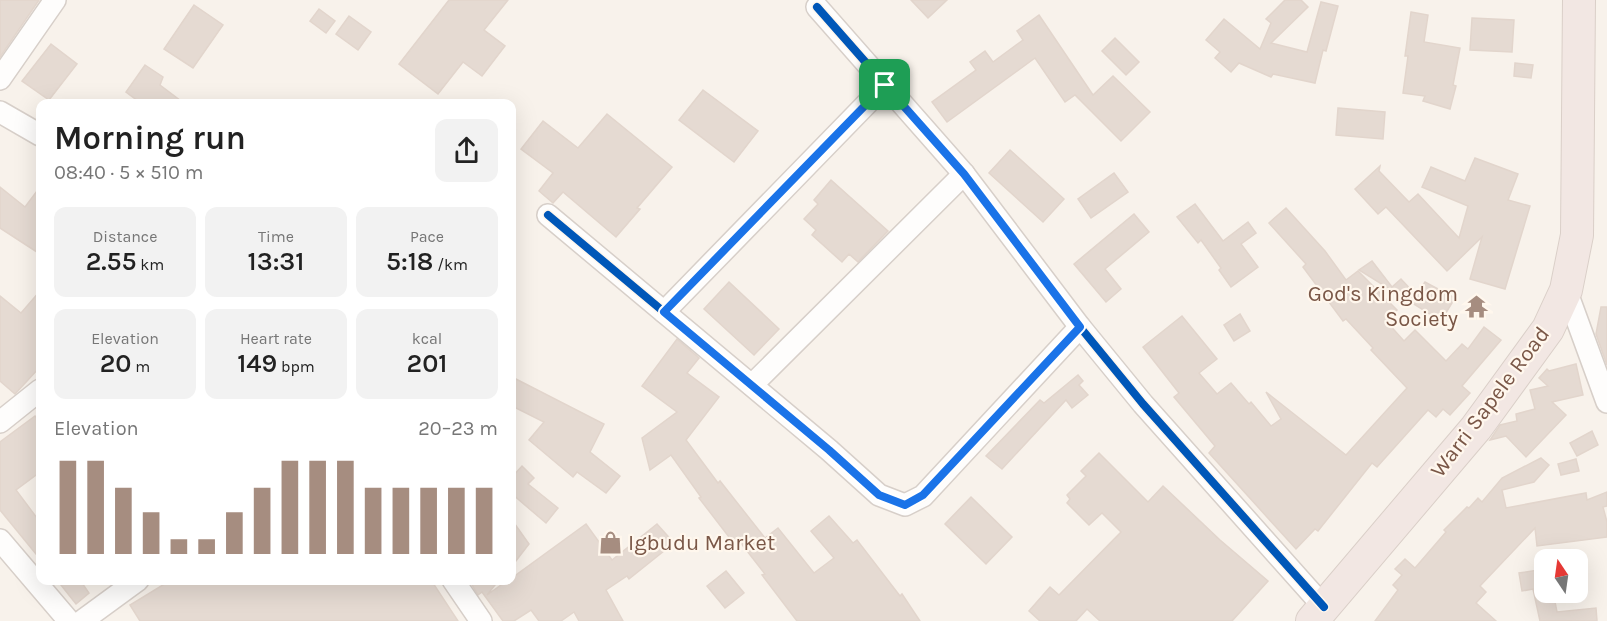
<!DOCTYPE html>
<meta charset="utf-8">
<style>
:root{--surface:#fff;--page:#f2f2f2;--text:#222;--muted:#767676;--accent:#a68d80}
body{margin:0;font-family:Karla,sans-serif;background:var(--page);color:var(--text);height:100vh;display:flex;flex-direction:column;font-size:22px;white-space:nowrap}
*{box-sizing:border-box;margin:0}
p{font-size:20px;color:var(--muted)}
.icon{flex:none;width:33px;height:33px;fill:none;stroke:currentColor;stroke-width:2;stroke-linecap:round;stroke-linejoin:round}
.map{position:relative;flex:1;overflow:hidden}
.sheet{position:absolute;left:36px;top:99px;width:480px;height:486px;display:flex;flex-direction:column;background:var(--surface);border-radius:12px;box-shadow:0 6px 24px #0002}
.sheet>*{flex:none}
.needle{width:39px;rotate:347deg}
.controls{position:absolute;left:1534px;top:549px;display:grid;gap:12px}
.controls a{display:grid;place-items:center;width:54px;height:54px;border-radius:12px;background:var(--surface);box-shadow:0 6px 24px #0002;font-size:30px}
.pin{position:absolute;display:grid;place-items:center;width:51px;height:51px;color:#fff;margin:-26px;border-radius:12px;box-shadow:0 3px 9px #0006}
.round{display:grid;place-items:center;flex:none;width:63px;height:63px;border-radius:12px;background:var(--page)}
.summary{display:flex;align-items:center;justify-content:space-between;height:102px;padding:0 18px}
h1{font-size:33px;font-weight:600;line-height:45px}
.stats{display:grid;grid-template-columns:repeat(3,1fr);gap:9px;height:102px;padding:6px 18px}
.stats div{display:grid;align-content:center;border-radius:12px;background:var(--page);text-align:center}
.stats b{font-size:26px;font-weight:600}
.stats small{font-size:16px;font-weight:400}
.stats p{font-size:16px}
.chart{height:168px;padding:12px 18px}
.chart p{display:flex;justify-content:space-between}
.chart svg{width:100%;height:108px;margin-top:6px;stroke:var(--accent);stroke-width:6}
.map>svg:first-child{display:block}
.building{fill:#e5dad2;stroke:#e2d5cc;stroke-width:1.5}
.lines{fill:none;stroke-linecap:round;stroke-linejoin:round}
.minor-casing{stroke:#d7cfc9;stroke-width:24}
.highway-casing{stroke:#dacfc8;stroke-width:34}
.minor{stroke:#fefdfc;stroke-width:21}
.highway{stroke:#f2e7e3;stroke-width:32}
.cycleway-casing{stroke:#fff7ed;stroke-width:11}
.cycleway{stroke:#0057b8;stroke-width:8}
.route-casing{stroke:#fff;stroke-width:12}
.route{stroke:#1a73e8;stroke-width:8}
.labels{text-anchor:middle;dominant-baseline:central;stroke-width:4.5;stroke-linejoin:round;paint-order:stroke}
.poi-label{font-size:22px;fill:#7a5747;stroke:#fff7ed;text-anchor:end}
.street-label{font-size:22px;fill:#7a5747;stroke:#fff7ed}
</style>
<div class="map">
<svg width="1607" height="621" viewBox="0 0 1607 621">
<rect width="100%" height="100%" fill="#f8f2eb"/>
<g class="building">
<path d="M0,0h39l-39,57z"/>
<path d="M449,0h59l-24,30 21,16 -23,30 -19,-14 -25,32 -39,-30z"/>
<path d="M911,0h36l-19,18z"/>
<path d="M1285,0h16l7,7 -37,36 36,9 14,-50 17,4 -12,45 -3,-1 -8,33 -42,-9 -2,3 -32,-14 -8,9 -16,-14 5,-6 -14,-12 18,-21 36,30 11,-26 -5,-4z"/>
<path d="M194,5l29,20 -30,43 -29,-19z"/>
<path d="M319,9l16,12 -9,12 -16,-12z"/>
<path d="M1411,12l17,3 -4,27 36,6 -7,37 3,1 -6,23 -27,-8 2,-5 -22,-3 5,-37h-3z"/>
<path d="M1039,15l54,80 20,-19 37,36 -29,29 -46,-46 -10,7 -30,-44 -88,64 -15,-20 44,-32 -6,-8 15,-11 8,11 30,-22 -6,-9z"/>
<path d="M349,16l22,16 -13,18 -22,-16z"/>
<path d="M1472,18l42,2 -2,32 -42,-2z"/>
<path d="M1115,38l24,24 -13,13 -24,-24z"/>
<path d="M51,44l26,20 -28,36 -27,-19z"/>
<path d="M1515,63l18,2 -2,13 -17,-2z"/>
<path d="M145,65l18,12 -3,8 25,19h-43l-16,-12z"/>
<path d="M703,90l55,41 -24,31 -55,-42z"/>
<path d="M1338,108l47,4 -2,27 -47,-4z"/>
<path d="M607,114l65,53 -35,41 3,1 -24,28 -53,-45 -10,11 -14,-12 14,-18 -32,-24 22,-28 35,27z"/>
<path d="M1010,150l54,49 -21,23 -54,-49z"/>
<path d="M1475,158l43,16 -10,26 22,6 -25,83 -35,-10 12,-42 -35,34 -61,-64 -8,7 -23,-25 25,-23 -1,5 30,31 9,-8 41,44 9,-32 -46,-19 9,-20 34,14z"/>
<path d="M1114,173l14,19 -37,26 -13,-19z"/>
<path d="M831,180l57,51 -30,31 -9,-8 -7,8 -30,-27 4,-5 -12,-11 14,-15 -4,-4z"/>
<path d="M0,187l25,20 15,-20v67l-40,-26z"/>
<path d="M1195,204l28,37 25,-19 8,11 -15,11 17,23 -27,20 -12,-17 2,-2 -20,-28 -3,3 -21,-26z"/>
<path d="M1286,208l39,43 21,29 12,-9 39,39 -11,11 18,20 11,-11 31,31 16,-17 6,5 16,-22 17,13 -39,46 8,7 -20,22 -7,-6 -7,8 -8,-7 -51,57 -5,-4 -54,68 -3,-2 -19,20 -87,-96 6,-7 -41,-49 5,-4 -36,-46 39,-31 35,43 -18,14 18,21 14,-11 18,21 2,-2 20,24 10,-7 -15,-27 80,63 61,-67 -36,-38 2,-2 -27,-29 -3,2 -40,-54 3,-3 -37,-41z"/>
<path d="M1134,214l15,18 -44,37 16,20 -15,13 -32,-38z"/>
<path d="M1372,261l20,26 9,-8 15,16 9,-13 30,16 -14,23 -82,-51z"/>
<path d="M729,282l50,47 -25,26 -50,-46z"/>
<path d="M40,291v76l-25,27 -15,-13v-85l21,17z"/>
<path d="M1601,307h6v58l-11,-31z"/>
<path d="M1240,314l10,17 -16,10 -10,-16z"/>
<path d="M677,339l22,19 -12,15 32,24 -33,43 32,43 2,-2 45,57 13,-10 36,45 20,-15 -23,-27 18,-15 24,27 4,-3 43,56 2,-2 18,27h-123l-35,-46 3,-1 -25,-32 -4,4 -37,-48 2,-1 -30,-42 -21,15 -8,-32 35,-26 -35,-26z"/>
<path d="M1576,364l7,31 -31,7 14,13 -40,42 -20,-21 -16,4 10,-15 17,-4 -1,-7 19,-5 -5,-19 18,-4 -9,-8 8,-9 2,2z"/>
<path d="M1078,375l5,6 -4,4 9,10 -16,13 -6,-8 -64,69 -16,-13 54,-56 4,3z"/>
<path d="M512,377l92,47 -14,28 30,24 -14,17 -29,-21 -4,5 -44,-37 15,-18 -32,-16z"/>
<path d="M35,416l5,7v49l-24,18 24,32v37l-40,-49v-68z"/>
<path d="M1592,431l6,14 -21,11 -7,-13z"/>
<path d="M1099,453l49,49 15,-16 57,54 48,41 -36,40h-132l-13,-12 -11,12h-36l-11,-10 21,-24 9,8 62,-63 -19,-19 -13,12 -22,-22 3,-4 -3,-4 19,-19 -5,-5z"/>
<path d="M1541,458l8,7 -15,17 -32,8 4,18 80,-15 1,7 20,-8v14l-4,1 4,15v15l-70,9 -2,-18 -55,58 6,6 -10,11 20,18h-121l23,-31 -5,-5 9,-10 -7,-6 10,-10 10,9 31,-36 -2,-2 23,-23 2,1 9,-10 4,4 20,-24z"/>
<path d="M1576,459l3,12 -18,4 -3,-11z"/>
<path d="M522,466l12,12 -6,6 30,24 -12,15 -34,-29v-17z"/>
<path d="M971,497l41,40 -26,27 -41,-40z"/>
<path d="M512,520l17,24 -17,22z"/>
<path d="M586,524l26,36 45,-36 17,19 -45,36 -2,-3 -21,14 17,31h-44l-5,-9 -13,9h-22l-8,-11 -17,11h-11l-21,-29 -4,3 -9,-15h30l-12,15 21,-15h4v-2z"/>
<path d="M1545,569v23h8l4,20 39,-4 1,13h-57l-7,-32 -11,2 -3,-18z"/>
<path d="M726,571l18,22 -19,15 -18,-22z"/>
<path d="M57,580h23l9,13 -13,11z"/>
<path d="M171,580h260l27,41h-318l-10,-16z"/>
</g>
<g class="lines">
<defs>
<g id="minor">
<path d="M817,7l147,167 116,153 63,77 181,203"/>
<path d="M0,79l55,-79"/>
<path d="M0,112l40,23"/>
<path d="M548,215l281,235 50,45 26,10 18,-9 157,-169"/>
<path d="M1566,290l41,112"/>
<path d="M664,312l221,-227"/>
<path d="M752,385l212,-211"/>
<path d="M0,422l40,-32"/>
<path d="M0,540l69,81"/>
<path d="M453,580l28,41"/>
<path d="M82,621l56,-41"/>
</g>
<path id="highway" d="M1312,621l164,-193 72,-99 18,-39 11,-55 2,-235"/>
</defs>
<use href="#minor" class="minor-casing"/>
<use href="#highway" class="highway-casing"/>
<use href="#minor" class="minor"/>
<use href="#highway" class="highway"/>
<defs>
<g id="cycleway">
<path d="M817,7l147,167 116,153 63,77 181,203"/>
<path d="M548,215l281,235 50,45 26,10 18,-9 157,-169"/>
</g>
</defs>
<use href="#cycleway" class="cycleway-casing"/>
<use href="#cycleway" class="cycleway"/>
</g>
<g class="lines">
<defs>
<path id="route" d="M885,85l79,89 116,153 -157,168 -18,10 -26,-10 -50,-45 -165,-138z"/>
</defs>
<use href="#route" class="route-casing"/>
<use href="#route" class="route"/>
</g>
<defs>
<symbol id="temple-bare" viewBox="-9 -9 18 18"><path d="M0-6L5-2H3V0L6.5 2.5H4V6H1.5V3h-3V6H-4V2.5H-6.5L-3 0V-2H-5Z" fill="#a68d80" stroke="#fff7ed" stroke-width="2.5" paint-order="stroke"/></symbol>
<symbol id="shop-bare" viewBox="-9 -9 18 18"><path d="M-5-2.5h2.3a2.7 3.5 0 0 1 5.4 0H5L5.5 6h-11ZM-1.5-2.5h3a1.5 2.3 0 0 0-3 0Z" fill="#a68d80" stroke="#fff7ed" stroke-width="2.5" paint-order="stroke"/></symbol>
</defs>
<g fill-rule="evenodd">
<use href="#temple-bare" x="1460" y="290" width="33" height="33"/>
<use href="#shop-bare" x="594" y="526" width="33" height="33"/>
</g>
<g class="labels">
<g class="poi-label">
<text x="1458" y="294">God's Kingdom<tspan x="1458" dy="25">Society</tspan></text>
<text x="628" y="543" text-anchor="start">Igbudu Market</text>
</g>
<g class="street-label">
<text transform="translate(1490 402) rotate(-53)">Warri Sapele Road</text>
</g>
</g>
</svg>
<div class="controls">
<a><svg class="needle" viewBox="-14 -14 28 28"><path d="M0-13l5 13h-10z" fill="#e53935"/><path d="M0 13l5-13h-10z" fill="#767676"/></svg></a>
</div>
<div class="pin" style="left:885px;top:85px;background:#1e9e55"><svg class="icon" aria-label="arrive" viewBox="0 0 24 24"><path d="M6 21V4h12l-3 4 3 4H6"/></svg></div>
<section class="sheet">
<div class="summary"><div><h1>Morning run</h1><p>08:40 · 5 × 510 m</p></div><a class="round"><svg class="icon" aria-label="share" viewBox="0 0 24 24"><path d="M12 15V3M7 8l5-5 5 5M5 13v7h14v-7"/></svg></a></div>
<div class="stats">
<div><p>Distance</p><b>2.55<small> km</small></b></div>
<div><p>Time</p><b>13:31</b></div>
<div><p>Pace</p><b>5:18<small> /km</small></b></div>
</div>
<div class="stats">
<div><p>Elevation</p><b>20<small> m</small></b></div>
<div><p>Heart rate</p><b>149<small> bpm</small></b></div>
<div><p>kcal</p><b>201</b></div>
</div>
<div class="chart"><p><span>Elevation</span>20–23 m</p>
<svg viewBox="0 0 160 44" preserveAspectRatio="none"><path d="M5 44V6M15 44V6M25 44V17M35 44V27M45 44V38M55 44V38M65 44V27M75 44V17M85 44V6M95 44V6M105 44V6M115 44V17M125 44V17M135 44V17M145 44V17M155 44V17"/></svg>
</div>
</section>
</div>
